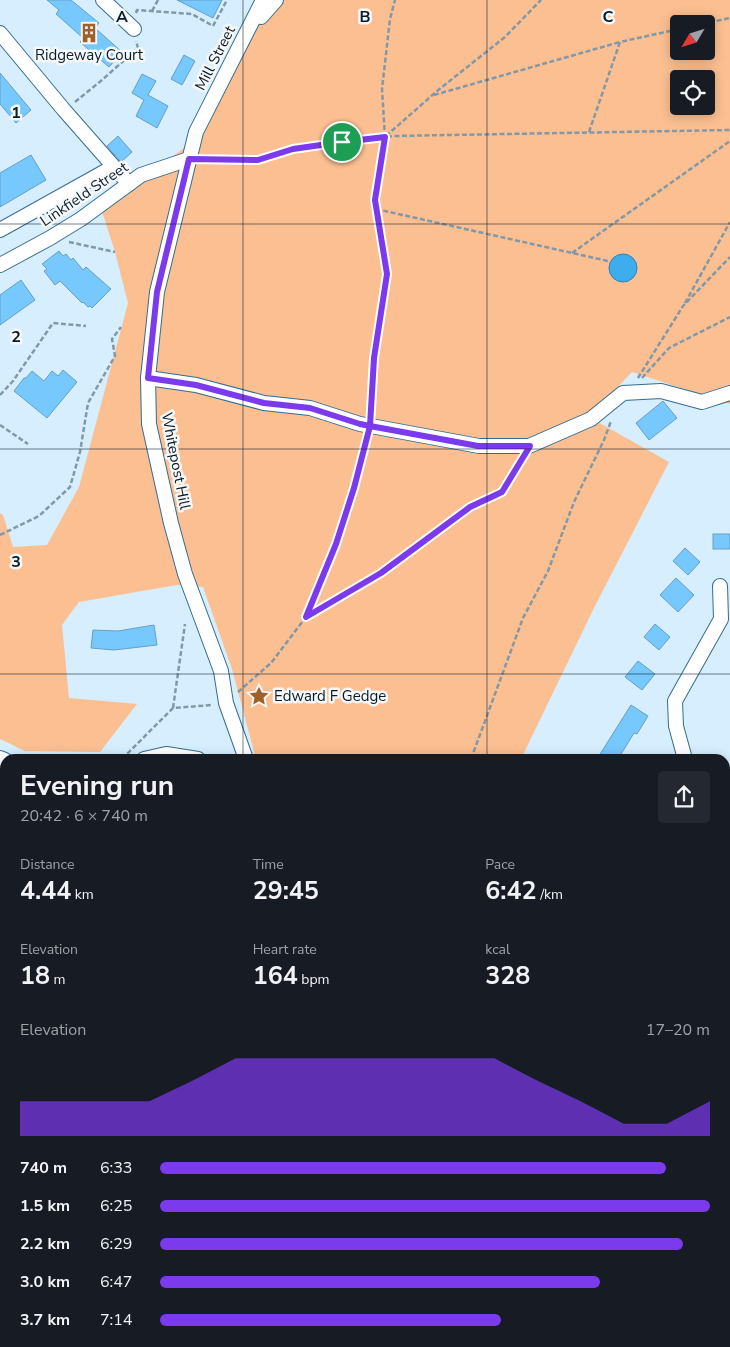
<!DOCTYPE html>
<meta charset="utf-8">
<style>
:root{--surface:#171b24;--page:#242831;--text:#f1f3f6;--muted:#9ea1a6;--accent:#7c3aed}
body{margin:0;font-family:"Nunito Sans",sans-serif;background:var(--page);color:var(--text);height:100vh;display:flex;flex-direction:column;font-size:19px;white-space:nowrap}
*{box-sizing:border-box;margin:0}
p{font-size:16px;color:var(--muted)}
.icon{flex:none;width:28px;height:28px;fill:none;stroke:currentColor;stroke-width:2;stroke-linecap:round;stroke-linejoin:round}
.map{position:relative;flex:1;overflow:hidden}
.side{position:absolute;left:0px;top:754px;width:730px;height:594px;display:flex;flex-direction:column;background:var(--surface);border-radius:15px 15px 0 0;box-shadow:0 2px 12px #0003}
.side>*{flex:none}
.needle{width:32px;rotate:232deg}
.buttons{position:absolute;left:670px;top:15px;display:grid;gap:10px}
.buttons a{display:grid;place-items:center;width:45px;height:45px;border-radius:5px;background:var(--surface);box-shadow:0 2px 12px #0003;font-size:25px}
.pin{position:absolute;display:grid;place-items:center;width:42px;height:42px;color:#fff;margin:-21px;border:2px solid #fff;border-radius:50%;box-shadow:0 1px 5px #0007}
.round{display:grid;place-items:center;flex:none;width:52px;height:52px;border-radius:5px;background:var(--page)}
.head{display:flex;align-items:center;justify-content:space-between;height:85px;padding:0 20px}
h1{font-size:28px;font-weight:700;line-height:38px}
.stats{display:grid;grid-template-columns:repeat(3,1fr);gap:8px;height:85px;padding:5px 20px}
.stats div{display:grid;align-content:center}
.stats b{font-size:25px;font-weight:700}
.stats small{font-size:14px;font-weight:400}
.stats p{font-size:14px}
.chart{height:140px;padding:10px 20px}
.chart p{display:flex;justify-content:space-between}
.chart svg{width:100%;height:90px;margin-top:5px;fill:var(--accent);opacity:.7}
ul{padding:0 20px;list-style:none;font-size:16px}
li{display:grid;grid-template-columns:80px 60px 1fr;align-items:center;height:38px}
li i{height:12px;border-radius:6px;background:var(--accent)}
.map>svg:first-child{display:block}
.green{fill:#fbbf91;fill-rule:evenodd}
.water{fill:#3eaded;stroke:#2d82b3}
.building{fill:#77c8fc;stroke:#669fc5}
.lines{fill:none;stroke-linecap:round;stroke-linejoin:round}
.minor-casing{stroke:#346d91;stroke-width:16}
.major-casing{stroke:#fff;stroke-width:19}
.path{stroke:#8198a8;stroke-width:2.5;stroke-dasharray:5 2.5;stroke-linecap:butt}
.minor{stroke:#fff;stroke-width:14}
.major{stroke:#74d4c5;stroke-width:18}
.route-casing{stroke:#fff;stroke-width:10}
.route{stroke:#7c3aed;stroke-width:6}
.grid{fill:none;stroke:#051c2b;stroke-width:1;stroke-opacity:0.55}
.labels{text-anchor:middle;dominant-baseline:central;stroke-width:5;stroke-linejoin:round;paint-order:stroke}
.poi-label{font-size:15px;fill:#051c2b;stroke:#f7f7f7}
.street-label{font-size:15px;fill:#051c2b;stroke:#f7f7f7}
.grid-label{font-size:16px;text-anchor:middle;font-weight:bold;fill:#051c2b;stroke:#f7f7f7;stroke-width:5;stroke-linejoin:round;paint-order:stroke}
</style>
<div class="map">
<svg width="730" height="1347" viewBox="0 0 730 1347">
<rect width="100%" height="100%" fill="#d7eefe"/>
<path class="green" d="M271,0h459v404l-98,-32 -43,45 80,45 -75,146 -73,151h-265l-24,-90 -29,-82 -26,-2 -98,17 -17,23 7,73 68,6 -37,48 -75,-1 -25,-12v-226l3,2 10,32 34,-2 32,-58 49,-184 -13,-51 -15,-47 41,-25 59,-44zM679,24h27v27h-27zM679,79h27v27h-27z"/>
<circle class="water" cx="623" cy="268" r="14"/>
<g class="building">
<path d="M47,0h24l28,23 -4,5 27,24 -13,15 -29,-25 3,-4 -27,-24 3,-4z"/>
<path d="M177,0h45l-9,18z"/>
<path d="M184,55l11,6 -13,24 -11,-6z"/>
<path d="M0,73l31,37 -15,13 -16,-19z"/>
<path d="M142,74l14,7 -8,14 20,11 -11,22 -21,-12 8,-16 -12,-7z"/>
<path d="M118,136l14,16 -11,10 -14,-16z"/>
<path d="M31,155l15,25 -46,27v-34z"/>
<path d="M59,251l4,5 3,-2 5,6 2,-2 10,12 3,-3 25,22 -19,19 -2,-2 -2,1 -5,-5 -1,1 -22,-22 -5,4 -11,-14 3,-2 -5,-5z"/>
<path d="M21,280l14,20 -35,25v-30z"/>
<path d="M63,370l14,12 -30,36 -33,-27 10,-13h2l6,-7 12,10 8,-10 6,5z"/>
<path d="M663,401l14,17 -28,22 -13,-17z"/>
<rect x="713" y="534" width="17" height="15"/>
<path d="M685,548l15,14 -12,13 -15,-14z"/>
<path d="M676,578l18,17 -16,17 -18,-17z"/>
<path d="M655,624l15,13 -11,13 -15,-13z"/>
<path d="M154,625l3,20 -43,5 -23,-2 2,-18 25,1z"/>
<path d="M638,661l17,13 -13,16 -17,-13z"/>
<path d="M631,705l17,11 -11,18 -3,-1 -16,26h-21z"/>
</g>
<g class="lines">
<defs>
<g id="minor">
<path d="M103,0l31,29"/>
<path d="M261,17l15,-17"/>
<path d="M0,33l64,77 65,74"/>
<path d="M0,230l113,-63"/>
<path d="M0,265l50,-27 31,-19 60,-44 48,-16"/>
<path d="M148,378l48,7 68,18 46,5 50,16 119,22h50l62,-27 32,-26 38,-2 41,11 28,-9"/>
<path d="M0,758l5,2"/>
<path d="M144,759l22,-5 32,5"/>
<path d="M246,759l-20,-56 -5,-32 -36,-97 -14,-51 -22,-99 -1,-46 9,-86 39,-160 67,-132"/>
<path d="M685,759l-9,-33 -1,-25 46,-82 -1,-33"/>
<path d="M725,778l5,-1"/>
<path d="M0,896l5,-5"/>
<path d="M0,1078l5,-6"/>
<path d="M725,1105h5"/>
<path d="M0,1341l5,-10"/>
<path d="M40,1342l11,5"/>
</g>
<g id="major">
<path d="M0,1263h5"/>
<path d="M725,1274l5,6"/>
<path d="M334,1342l1,5"/>
</g>
</defs>
<use href="#minor" class="minor-casing"/>
<use href="#major" class="major-casing"/>
<g class="path">
<path d="M152,11l6,-11"/>
<path d="M136,13l1,-3 55,4 21,12 14,-26"/>
<path d="M702,24l28,-6"/>
<path d="M434,95l186,-53"/>
<path d="M75,102l27,-22 36,-32 -2,-7"/>
<path d="M589,132l31,-90 59,-13"/>
<path d="M386,136l51,-45 68,-54 36,-37"/>
<path d="M202,160h56l35,-11 49,-7 52,-6 336,-6"/>
<path d="M376,209l232,52"/>
<path d="M69,242l46,10"/>
<path d="M572,253l158,-112"/>
<path d="M685,303l45,-81"/>
<path d="M638,378l45,-72 47,-49"/>
<path d="M642,378l27,-30 61,-31"/>
<path d="M0,395l13,-14 40,-58 33,3"/>
<path d="M371,412l3,-54 13,-84 -12,-74 10,-63 -3,-48 8,-70 5,-19"/>
<path d="M0,425l28,19"/>
<path d="M0,535l39,-19 31,-29 10,-35 8,-49 27,-47 -3,-17 9,-12"/>
<path d="M307,617l74,-44 89,-66 32,-15 19,-32"/>
<path d="M238,692l33,-29 35,-46 30,-73 18,-56 13,-49"/>
<path d="M173,708l12,-84"/>
<path d="M122,759l51,-51 39,-3"/>
<path d="M471,759l52,-141 25,-47 26,-69 30,-62 7,-19"/>
<path d="M0,777l5,2"/>
<path d="M614,1342l5,5"/>
</g>
<use href="#minor" class="minor"/>
<use href="#major" class="major"/>
</g>
<g class="lines">
<defs>
<path id="route" d="M342,142l-49,7 -35,11 -69,-1 -32,133 -9,86 48,7 68,18 46,5 50,16 10,2 108,20h52l-28,46 -32,15 -89,66 -75,44 30,-73 18,-56 16,-62 4,-68 13,-84 -12,-74 10,-63 -43,5"/>
</defs>
<use href="#route" class="route-casing"/>
<use href="#route" class="route"/>
</g>
<path class="grid" d="M243,0v759M487,0v759M0,224h730M0,449h730M0,674h730M0,898h5M725,898h5M0,1122h5M725,1122h5M243,1342v5M487,1342v5"/>
<defs>
<symbol id="building-bare" viewBox="-9 -9 18 18"><path d="M-4-6H4V6H1V3H-1V6H-4ZM-2.5-4.3h1.7v1.8h-1.7ZM.8-4.3h1.7v1.8H.8ZM-2.5-1h1.7V.8h-1.7ZM.8-1h1.7V.8H.8Z" fill="#a06029" stroke="#f7f7f7" stroke-width="2.5" paint-order="stroke"/></symbol>
<symbol id="sight-bare" viewBox="-9 -9 18 18"><path d="M0-6L1.8-2.2L6-1.7L2.9 1.2L3.7 5.4L0 3.3L-3.7 5.4L-2.9 1.2L-6-1.7L-1.8-2.2Z" fill="#a06029" stroke="#f7f7f7" stroke-width="2.5" paint-order="stroke"/></symbol>
</defs>
<g fill-rule="evenodd">
<use href="#building-bare" x="75" y="19" width="28" height="28"/>
<use href="#sight-bare" x="245" y="682" width="28" height="28"/>
</g>
<g class="labels">
<g class="poi-label">
<text x="89" y="55">Ridgeway Court</text>
<text x="274" y="696" text-anchor="start">Edward F Gedge</text>
</g>
<g class="street-label">
<text transform="translate(215 58) rotate(-63)">Mill Street</text>
<text transform="translate(84 194) rotate(-34)">Linkfield Street</text>
<text transform="translate(176 461) rotate(79)">Whitepost Hill</text>
</g>
</g>
<g class="grid-label">
<text x="122" y="22">A</text>
<text x="365" y="22">B</text>
<text x="608" y="22">C</text>
<text x="16" y="118">1</text>
<text x="16" y="342">2</text>
<text x="16" y="567">3</text>
</g>
</svg>
<div class="buttons">
<a><svg class="needle" viewBox="-14 -14 28 28"><path d="M0-13l5 13h-10z" fill="#e53935"/><path d="M0 13l5-13h-10z" fill="#9ea1a6"/></svg></a>
<a><svg class="icon" aria-label="locate" viewBox="0 0 24 24"><circle cx="12" cy="12" r="6"/><path d="M12 2v4M12 18v4M2 12h4M18 12h4"/></svg></a>
</div>
<div class="pin" style="left:342px;top:142px;background:#1e9e55"><svg class="icon" aria-label="arrive" viewBox="0 0 24 24"><path d="M6 21V4h12l-3 4 3 4H6"/></svg></div>
<section class="side">
<div class="head"><div><h1>Evening run</h1><p>20:42 · 6 × 740 m</p></div><a class="round"><svg class="icon" aria-label="share" viewBox="0 0 24 24"><path d="M12 15V3M7 8l5-5 5 5M5 13v7h14v-7"/></svg></a></div>
<div class="stats">
<div><p>Distance</p><b>4.44<small> km</small></b></div>
<div><p>Time</p><b>29:45</b></div>
<div><p>Pace</p><b>6:42<small> /km</small></b></div>
</div>
<div class="stats">
<div><p>Elevation</p><b>18<small> m</small></b></div>
<div><p>Heart rate</p><b>164<small> bpm</small></b></div>
<div><p>kcal</p><b>328</b></div>
</div>
<div class="chart"><p><span>Elevation</span>17–20 m</p>
<svg viewBox="0 0 160 44" preserveAspectRatio="none"><path d="M0 44V27L10 27L20 27L30 27L40 17L50 6L60 6L70 6L80 6L90 6L100 6L110 6L120 17L130 27L140 38L150 38L160 27V44z"/></svg>
</div>
<ul>
<li><b>740 m</b>6:33<i style="width:92%"></i></li>
<li><b>1.5 km</b>6:25<i style="width:100%"></i></li>
<li><b>2.2 km</b>6:29<i style="width:95%"></i></li>
<li><b>3.0 km</b>6:47<i style="width:80%"></i></li>
<li><b>3.7 km</b>7:14<i style="width:62%"></i></li>
</ul>
</section>
</div>
